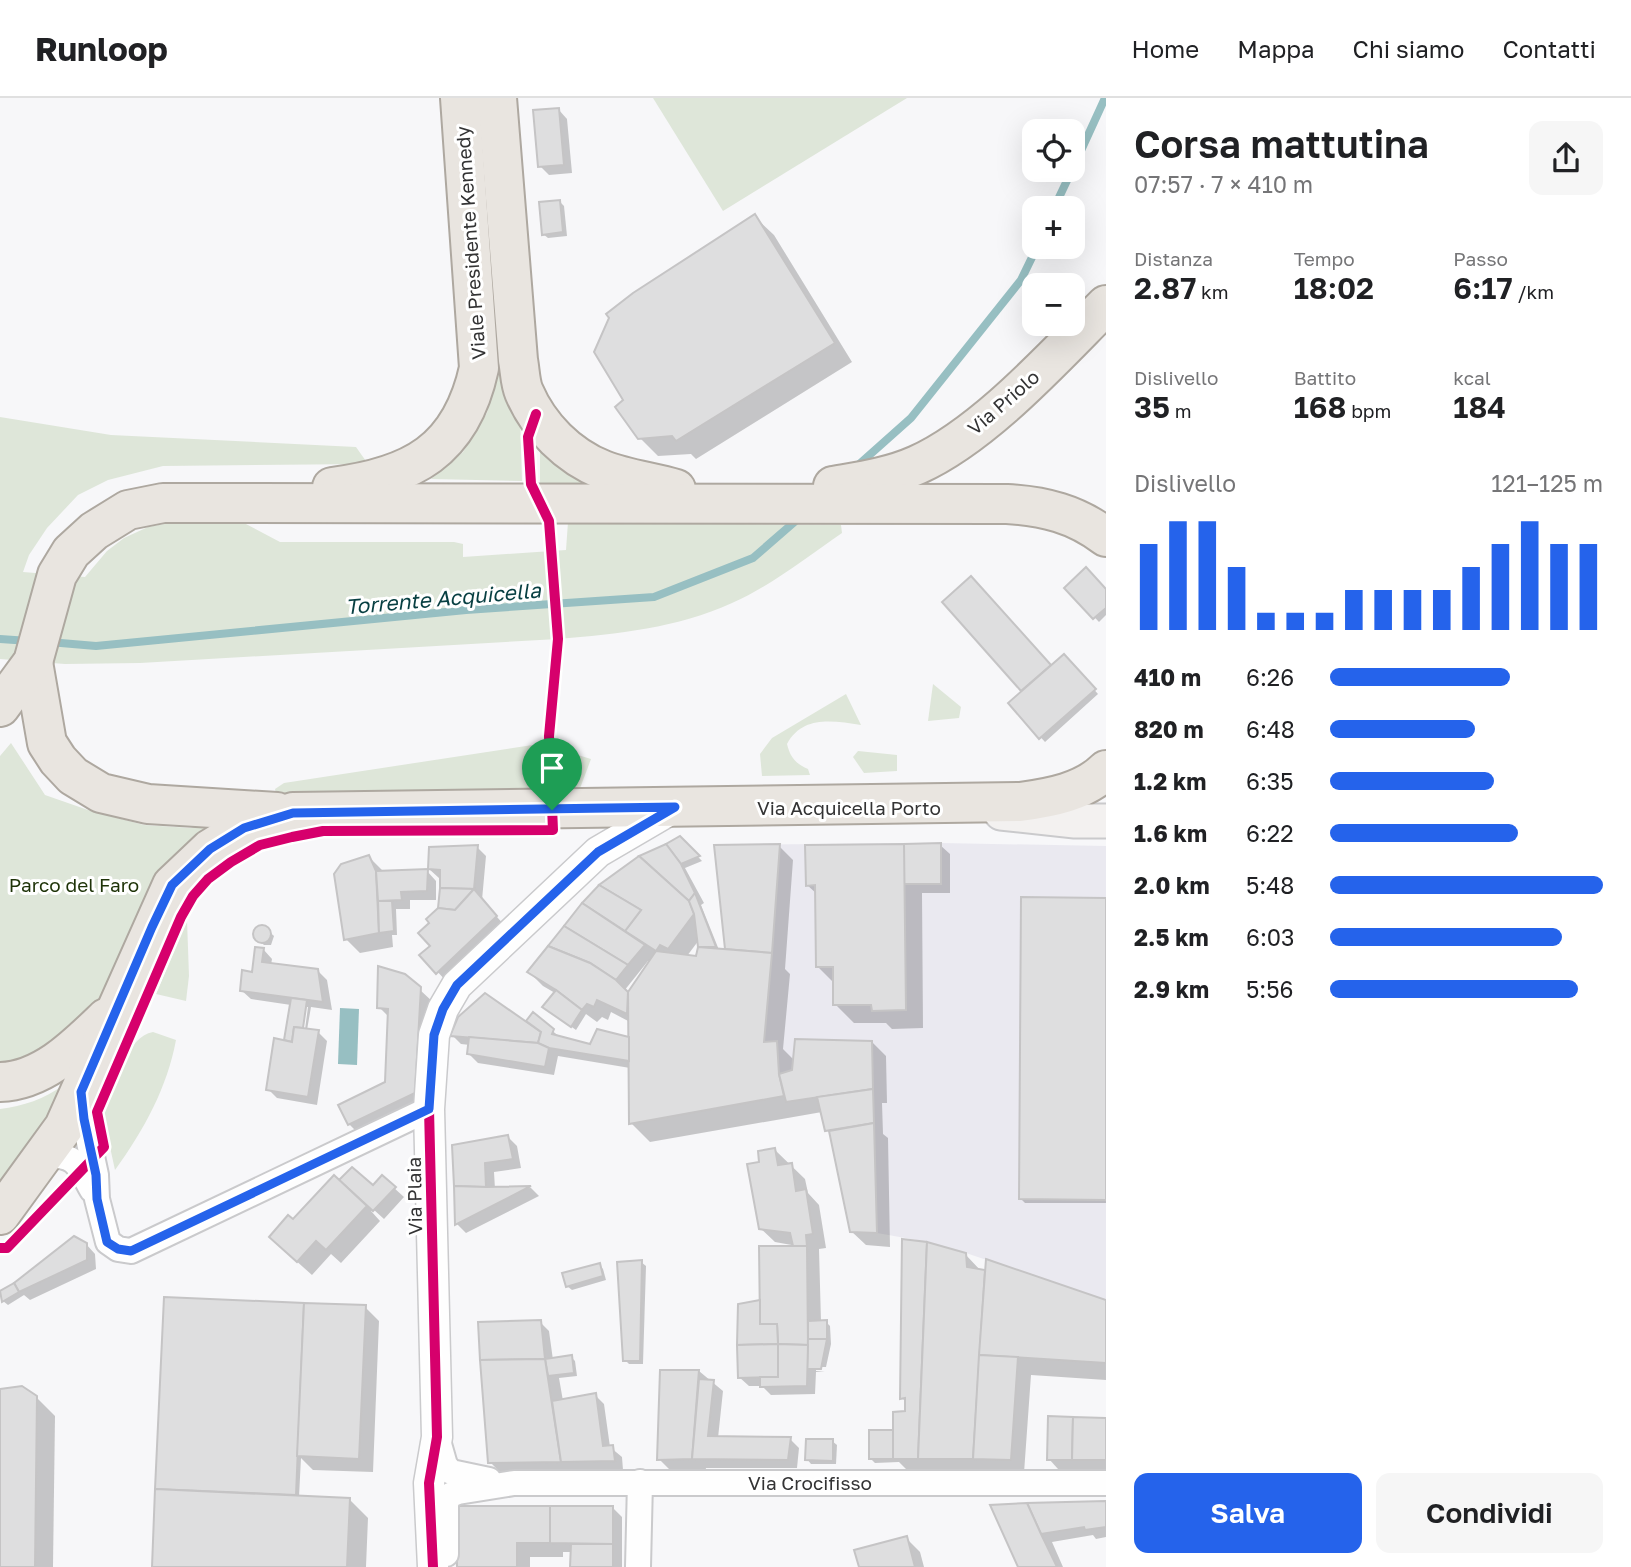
<!DOCTYPE html>
<html lang="it">
<meta charset="utf-8">
<style>
:root{--surface:#fff;--page:#f6f6f6;--text:#202124;--muted:#757577;--line:#e0e0e0;--accent:#2563eb}
body{margin:0;font-family:"Golos Text",sans-serif;background:var(--page);color:var(--text);height:100vh;display:flex;flex-direction:column;font-size:26px;white-space:nowrap}
*{box-sizing:border-box;margin:0}
p{font-size:23px;color:var(--muted)}
.icon{flex:none;width:38px;height:38px;fill:none;stroke:currentColor;stroke-width:2;stroke-linecap:round;stroke-linejoin:round}
.map{position:relative;flex:1;overflow:hidden}
.sheet{display:flex;flex-direction:column;background:var(--surface);width:525px}
.sheet>*{flex:none}
.controls{position:absolute;left:1022px;top:21px;display:grid;gap:14px}
.controls a{display:grid;place-items:center;width:63px;height:63px;border-radius:14px;background:var(--surface);box-shadow:0 7px 28px #0002;font-size:35px}
.pin{position:absolute;display:grid;place-items:center;width:60px;height:60px;color:#fff;margin:-72px -30px;border-radius:50% 50% 50% 0;rotate:-45deg;box-shadow:0 0 7px #0007}
.pin .icon{rotate:45deg}
.round{display:grid;place-items:center;flex:none;width:74px;height:74px;border-radius:14px;background:var(--page)}
.head{display:flex;align-items:center;justify-content:space-between;height:119px;padding:0 28px}
h1{font-size:38px;font-weight:600;line-height:52px}
.figures{display:grid;grid-template-columns:repeat(3,1fr);gap:10px;height:119px;padding:7px 28px}
.figures div{display:grid;align-content:center}
.figures b{font-size:30px;font-weight:600}
.figures small{font-size:19px;font-weight:400}
.figures p{font-size:19px}
.chart{height:196px;padding:14px 28px}
.chart p{display:flex;justify-content:space-between}
.chart svg{width:100%;height:126px;margin-top:7px;stroke:var(--accent);stroke-width:6}
.primary-button{display:flex;gap:14px;margin-top:auto;padding:14px 28px}
.primary-button a{flex:1;height:80px;border-radius:14px;background:var(--accent);color:#fff;font-size:28px;font-weight:600;line-height:80px;text-align:center}
.primary-button a+a{background:var(--page);color:var(--text)}
ul{padding:0 28px;list-style:none;font-size:23px}
li{display:grid;grid-template-columns:112px 84px 1fr;align-items:center;height:52px}
li i{height:18px;border-radius:9px;background:var(--accent)}
header{display:flex;align-items:center;gap:42px;box-sizing:border-box;height:98px;padding:0 35px;background:var(--surface);border-bottom:2px solid var(--line)}
header strong{font-size:33px}
nav{display:flex;gap:38px;margin-inline-start:auto;font-size:24px}
main{display:flex;flex:1;min-height:0}
.map>svg:first-child{display:block}
.built{fill:#eae9f0}
.green{fill:#dee6d9}
.water{fill:#97bfc2}
.shadow{fill:#0003;fill-rule:evenodd}
.lines{fill:none;stroke-linecap:round;stroke-linejoin:round}
.stream{stroke:#97bfc2;stroke-width:8}
.building{fill:#dededf;stroke:#c5c4c5;stroke-width:2}
.minor-casing{stroke:#cacacc;stroke-width:28}
.tertiary-casing{stroke:#cacacc;stroke-width:33}
.secondary-casing{stroke:#cacacc;stroke-width:37}
.primary-casing{stroke:#aea8a0;stroke-width:42}
.minor{stroke:#fefefe;stroke-width:24}
.tertiary{stroke:#fefefe;stroke-width:30}
.secondary{stroke:#f3f1f0;stroke-width:33}
.primary{stroke:#e9e5e0;stroke-width:38}
.cycleway-casing{stroke:#fff;stroke-width:15}
.cycleway{stroke:#d6006c;stroke-width:10}
.route-casing{stroke:#fff;stroke-width:14}
.route{stroke:#2563eb;stroke-width:9}
.labels{text-anchor:middle;dominant-baseline:central;stroke-width:6;stroke-linejoin:round;paint-order:stroke}
.street-label{font-size:19px;fill:#333334;stroke:#fff}
.park-label{font-size:19px;fill:#1e3308;stroke:#fff}
.water-label{font-size:21px;font-style:italic;fill:#073f42;stroke:#fff}
</style>
<header>
<strong>Runloop</strong>
<nav><a>Home</a><a>Mappa</a><a>Chi siamo</a><a>Contatti</a></nav>
</header>
<main>
<div class="map">
<svg width="1106" height="1469" viewBox="0 0 1106 1469">
<rect width="100%" height="100%" fill="#f7f7f9"/>
<path class="built" d="M941,745l165,3v454l-140,-47 -38,-11 -51,-9 -4,-144 -87,13 -2,-6 -155,28 -1,-132 28,-41 39,5 3,-9 27,1 -11,-103z"/>
<g class="green">
<path d="M477,0l43,317 2,66 -91,-2 32,-27 24,-39 8,-40z"/>
<path d="M653,0h254l-184,113z"/>
<path d="M0,319l111,18 245,12 12,17 -205,2 -55,14 -30,15 -31,33 -18,27 -6,17 62,5 22,-26 17,-13 24,-11 37,-7 59,3 36,19h174l9,2v13l103,-7 2,-28 273,3 1,8c-35,24 -71,53 -110,70 -55,25 -114,31 -174,36l-418,24 -75,1 -65,-5z"/>
<path d="M540,345l50,40h-50z"/>
<path d="M933,586l28,23 -2,11 -31,3z"/>
<path d="M846,596l15,31c-28,-4 -58,-10 -74,19 3,13 9,20 21,25l2,6 -48,1 -2,-22 12,-16z"/>
<path d="M11,645l34,52 43,15 56,15 47,3 31,-8 -109,160 -33,42 -15,16 -50,26 -15,-1v-307z"/>
<path d="M539,646l3,47 -266,2 -1,-4 9,-6z"/>
<path d="M558,651l33,10 -12,32h-20z"/>
<path d="M858,653l39,4v16l-33,2 -11,-16z"/>
<path d="M187,822l2,56 -3,25 -30,-7z"/>
<path d="M153,934l23,8c-9,48 -32,90 -61,130l-12,-55 2,-7c10,-23 22,-72 48,-76z"/>
<path d="M63,987l-18,35 -45,67v-78c23,-3 45,-10 63,-24z"/>
</g>
<path class="water" d="M340,910l19,1 -2,56 -19,-1z"/>
<g class="shadow">
<path d="M558,11l9,10 5,54 -23,2 -9,-9z"/>
<path d="M560,104l4,4 3,30 -19,2 -5,-4z"/>
<path d="M755,119l19,18 78,127 -156,97 -5,-5 -33,2 -19,-19 -14,-37z"/>
<path d="M971,481l80,88 13,-11 34,38 -53,48 -35,-38 14,-13 -79,-89z"/>
<path d="M1067,490l39,3v24l-7,7z"/>
<path d="M680,740l22,23 -17,7 19,35 -3,2 18,45 12,1 -4,-3 52,-102 14,14 -8,109 5,5 -7,75 12,12 77,-19 14,14 1,47h-5l1,31 5,4 2,109 -24,-2 -15,-14 -19,-96 -5,-5 -5,-18 -172,30 -19,-19 -1,-55 -72,-12 -4,19 -76,-12 -9,-9 1,-9 -9,-1 -9,-9 75,-11 6,-9 28,23 30,8 39,-7v-17l-19,-10 -3,8 -6,-3 -5,5 -11,-8 -10,16 -32,-23 11,-14 -12,-7 -14,-14 71,-86zM699,842l-2,18 -10,-2zM648,863l2,2 -22,32 -4,-4z"/>
<path d="M940,747l10,9v39h-28l1,135 -31,1 -6,-6h-32l-19,-19v-20l-18,-18v-72l-10,-9z"/>
<path d="M477,749l9,9 -4,44 23,26 -58,56 -25,-27 10,-9v-22l7,-15 3,-31h-3l-10,-9z"/>
<path d="M369,759l14,14h44l9,10v19h-26v9h-14l1,26h-5l1,12 -33,6 -14,-14z"/>
<path d="M1106,802v303h-81l-4,-4z"/>
<path d="M263,828l11,10 -3,9h-7l-9,-8v-4l4,-6z"/>
<path d="M263,851l9,10 -1,6 47,6 9,9 5,30 -21,-3 -4,23 11,2 9,9 -10,64 -40,-7 -9,-9 18,-47 5,-37 -40,-6 -10,-9 13,-16zM305,909h3l-4,30 -4,-1z"/>
<path d="M419,891l15,14 -6,104 -65,31 -14,-14 38,-41 2,-66 -10,-10z"/>
<path d="M508,1039l9,9 4,22 -27,4 1,17 36,-1 8,8 -73,37 -9,-9 -3,-77z"/>
<path d="M775,1052l30,29 3,14 11,12 7,43 -7,1 2,73h5l4,4 1,18 -5,23h-10v4h9l-9,1 -1,22 -44,1 -9,-9h-13l-10,-9 20,-75 38,-54v-2l-22,-4 -15,-14 1,-64z"/>
<path d="M382,1079l22,20 -20,22 -11,-10 -2,2 9,10 -39,42 -10,-9 -19,21 -27,-24 8,-29 47,-40 33,6z"/>
<path d="M86,1146l9,10 1,15 -66,31 -6,-5 -16,10 -5,-4 -3,-8z"/>
<path d="M965,1156l17,18 124,30v78l-75,-5 -7,98 -115,-1 -10,-10 -24,1 -5,-5 25,-26 12,-19v-10l-5,-5z"/>
<path d="M641,1164l5,4 -3,98h-14l-4,-4z"/>
<path d="M599,1167l4,4 3,11 -34,10 -5,-4z"/>
<path d="M165,1201l200,8 14,14 -6,151 -60,-2 -12,-12 -2,39 50,2 19,19 -2,49h-213z"/>
<path d="M540,1224l9,9 4,29 18,-3 4,4 2,15 -18,2 4,23 32,-6 9,9 6,43 12,10 1,13 -119,6 -14,-14z"/>
<path d="M699,1273l24,20 -5,47 72,1 9,9 -2,20h-91l-1,5h-32l-14,-14z"/>
<path d="M0,1293l36,6 19,19 -2,151h-53z"/>
<path d="M1106,1322v49h-48l-9,-10z"/>
<path d="M832,1343l5,4 -1,19h-25l-4,-5z"/>
<path d="M1106,1405v34l-10,2 -3,-4 -41,7 11,25h-44l-27,-61z"/>
<path d="M458,1410h155l9,9v50h-50v-15h-9v5h-33v10h-71z"/>
<path d="M906,1440l14,14 4,15h-63z"/>
</g>
<g class="lines">
<g class="stream">
<path d="M1073,70l32,-70"/>
<path d="M1054,110l18,-38"/>
<path d="M856,369l55,-49 110,-138 16,-33"/>
<path d="M0,541l29,2"/>
<path d="M49,544l47,4 370,-36 188,-13 99,-39 46,-40"/>
</g>
</g>
<g class="building">
<path d="M559,10l5,57 -26,2 -5,-57z"/>
<path d="M560,102l3,32 -21,3 -3,-33z"/>
<path d="M755,116l80,129 -159,98 -4,-5 -34,3 -23,-32 8,-7 -29,-48 15,-34 -3,-4 27,-21z"/>
<path d="M1086,469l20,22v19l-13,11 -29,-31z"/>
<path d="M971,478l80,89 -30,26 -79,-89z"/>
<path d="M1064,556l32,35 -57,50 -31,-36z"/>
<path d="M680,738l20,20 -19,8 -15,-20z"/>
<path d="M941,745v41h-37v-40z"/>
<path d="M666,746l15,20 14,29 -6,8 -50,-45z"/>
<path d="M780,746l-8,109 -47,-4 -11,-104z"/>
<path d="M904,746l2,166 -34,1 -1,-6h-38v-38h-17l-1,-82 -9,1 -1,-41z"/>
<path d="M478,747l-4,44 -34,-1v-18l-12,-1 1,-22z"/>
<path d="M369,757l7,16 3,62 -35,7 -10,-66 7,-10z"/>
<path d="M639,758l50,45 5,13 -26,35 -8,-4 -4,6 -31,-20 16,-21 -42,-25z"/>
<path d="M428,771l-1,22 -26,1 1,8 -24,1 -2,-30z"/>
<path d="M599,787l42,25 -16,21 -43,-28z"/>
<path d="M440,790l34,1 -19,21 -17,-2z"/>
<path d="M474,791l23,27 -61,58 -17,-19 11,-9 -12,-13 11,-10 -3,-4 12,-11 17,2z"/>
<path d="M695,795l21,54h-18l-4,-33 -5,-13z"/>
<path d="M1021,799l85,1v302l-87,-1z"/>
<path d="M378,803h14l2,30 -15,2z"/>
<path d="M582,805l63,42 -17,20 -64,-39z"/>
<circle cx="262" cy="836" r="9"/>
<path d="M564,828l64,39 -12,15 -26,-17 -42,-17z"/>
<path d="M548,848l42,17 26,17 12,12 -1,22 -30,-14 -3,7 -7,-3 -5,6 -26,-20 -29,-18z"/>
<path d="M255,849l9,1 -2,14 56,7 5,33 -83,-11 2,-21 10,2z"/>
<path d="M698,849l74,6 -8,89 13,-1 2,33 5,22 -155,28 -1,-132 28,-41 40,5z"/>
<path d="M378,868l27,8 16,13 -6,106 -67,32 -10,-20 47,-23 3,-73 -11,-1z"/>
<path d="M556,892l26,20 -11,17 -29,-20z"/>
<path d="M485,895l56,39 -3,11 -88,-7 8,-19z"/>
<path d="M291,900l16,2 -4,28 -9,-1 -2,15 -8,-2z"/>
<path d="M533,914l21,17 -2,5 38,10 7,-15 32,8v24l-80,-13 -11,-5 3,-11 -15,-11z"/>
<path d="M294,929l25,3 -11,67 -42,-7 8,-52 18,4z"/>
<path d="M469,939l69,6 11,5 -4,19 -78,-13z"/>
<path d="M795,941l77,2 1,48 -87,13 -7,-28 13,-4z"/>
<path d="M873,991l1,34 -49,8 -8,-34z"/>
<path d="M874,1025l3,110 -27,-1 -21,-101z"/>
<path d="M508,1037l5,24 -28,4 1,24 -32,-1 -2,-41z"/>
<path d="M775,1050l3,17 14,-2 4,28 10,-2 7,45 -7,1 1,11h-14l-3,-13 -31,-4 -12,-65 12,-2 -1,-11z"/>
<path d="M352,1069l21,18 9,-10 14,12 -23,24 -34,-31z"/>
<path d="M334,1077l33,31 -41,44 -10,-9 -19,21 -28,-25 19,-22 5,4z"/>
<path d="M454,1088l32,1 45,-1 -76,39z"/>
<path d="M74,1138l13,7v17l-68,32 -5,-9z"/>
<path d="M902,1141l25,3 -9,217h-25v-47l12,-1v-13l-5,1z"/>
<path d="M927,1144l39,11 1,14 18,3 -12,189h-55z"/>
<path d="M759,1148h48l1,99 -30,-1 -1,-20h-17z"/>
<path d="M986,1161l120,41v63l-127,-8z"/>
<path d="M642,1162l-2,101h-17l-6,-99z"/>
<path d="M600,1165l3,13 -37,11 -4,-14z"/>
<path d="M14,1185l5,9 -17,10 -2,-11z"/>
<path d="M164,1199l140,6 -8,192 -141,-6z"/>
<path d="M760,1202v24h17l1,20 -41,1 1,-41z"/>
<path d="M304,1205l62,2 -7,154 -62,-3z"/>
<path d="M541,1222l4,39 -65,1 -2,-38z"/>
<path d="M827,1222v19h-19v-18z"/>
<path d="M808,1241h19l-6,30h-14z"/>
<path d="M778,1246v33l-40,1 -1,-33z"/>
<path d="M778,1246l30,1 -1,41 -47,1v-10h18z"/>
<path d="M572,1257l2,18 -26,3 -3,-17z"/>
<path d="M979,1257l39,2 -7,103 -38,-1z"/>
<path d="M545,1261l16,103 -73,1 -8,-103z"/>
<path d="M660,1272h39l-7,89 -35,1z"/>
<path d="M699,1281l15,1 -6,56 83,1 -3,23 -96,-1z"/>
<path d="M22,1288l15,10 -2,171h-35v-178z"/>
<path d="M596,1295l7,53 10,-1 2,16 -54,1 -9,-61z"/>
<path d="M1048,1318l25,1 -1,43h-25z"/>
<path d="M1073,1319l33,1v42h-34z"/>
<rect x="869" y="1332" width="24" height="29"/>
<path d="M806,1341h27v22l-28,-1z"/>
<path d="M155,1391l195,9 -3,69h-195z"/>
<path d="M1106,1403v26l-21,3 -1,-3 -43,7 -14,-31z"/>
<path d="M1027,1405l14,31 16,33h-39l-28,-62z"/>
<path d="M456,1408h94v37h-33v24h-60z"/>
<path d="M550,1408h63v38l-63,-1z"/>
<path d="M907,1438l8,31h-56l-5,-17z"/>
<path d="M571,1446h42v23h-43z"/>
</g>
<g class="lines">
<defs>
<g id="minor">
<path d="M81,997l3,24 12,56 1,24 11,43 10,7 13,2 298,-142"/>
<path d="M45,1058c32,-2 33,9 47,34"/>
<path d="M437,1339l8,28 6,7 38,8"/>
<path d="M446,1456v-51l4,-8 8,-3 56,-9h592"/>
<path d="M638,1469l2,-85"/>
</g>
<path id="tertiary" d="M433,1469l-4,-84 8,-46 -8,-328 5,-74 9,-26 14,-24 141,-133 77,-45"/>
<path id="secondary" d="M1001,715l74,8h31"/>
<g id="primary">
<path d="M497,0l21,262c2,10 2,23 6,32 15,35 44,64 79,78 23,9 49,12 73,19"/>
<path d="M833,388c28,-5 57,-9 84,-21 67,-30 137,-108 189,-160"/>
<path d="M332,389c80,-10 129,-36 147,-119l-19,-270"/>
<path d="M33,564l14,81 11,17 15,16 28,17 47,11 129,8"/>
<path d="M0,609l33,-45 24,-87 14,-23 23,-21 34,-21 35,-7 844,1c37,2 69,10 99,33"/>
<path d="M0,984c43,-1 77,-36 106,-64"/>
<path d="M0,1117l64,-88 108,-242 38,-36 34,-21 49,-16 727,-10c30,-4 64,-10 86,-32"/>
</g>
</defs>
<use href="#minor" class="minor-casing"/>
<use href="#tertiary" class="tertiary-casing"/>
<use href="#secondary" class="secondary-casing"/>
<use href="#primary" class="primary-casing"/>
<use href="#minor" class="minor"/>
<use href="#tertiary" class="tertiary"/>
<use href="#secondary" class="secondary"/>
<use href="#primary" class="primary"/>
<defs>
<g id="cycleway">
<path d="M0,1150h7l97,-101 -7,-35 84,-195 12,-21 15,-17 23,-17 29,-17 32,-8 31,-6 230,-1 -4,-94 9,-97 -9,-118 -18,-37 -3,-47 8,-23"/>
<path d="M433,1469l-4,-84 8,-46 -8,-328 5,-74 9,-26 14,-24 141,-133 77,-45"/>
</g>
</defs>
<use href="#cycleway" class="cycleway-casing"/>
<use href="#cycleway" class="cycleway"/>
</g>
<g class="lines">
<defs>
<path id="route" d="M675,709l-77,45 -141,133 -14,24 -9,26 -5,74 -298,142 -13,-2 -11,-7 -10,-43 -1,-24 -12,-56 -3,-27 71,-165 20,-42 38,-36 34,-21 49,-15z"/>
</defs>
<use href="#route" class="route-casing"/>
<use href="#route" class="route"/>
</g>
<g class="labels">
<g class="street-label">
<text transform="translate(470 145) rotate(-94)">Viale Presidente Kennedy</text>
<text transform="translate(1003 304) rotate(-41)">Via Priolo</text>
<text x="849" y="709">Via Acquicella Porto</text>
<text transform="translate(414 1098) rotate(-91)">Via Plaia</text>
<text x="810" y="1384">Via Crocifisso</text>
</g>
<g class="park-label">
<text x="74" y="786">Parco del Faro</text>
</g>
<g class="water-label">
<text transform="translate(443 500) rotate(-5)">Torrente Acquicella</text>
</g>
</g>
</svg>
<div class="controls">
<a><svg class="icon" aria-label="locate" viewBox="0 0 24 24"><circle cx="12" cy="12" r="6"/><path d="M12 2v4M12 18v4M2 12h4M18 12h4"/></svg></a>
<a>+</a>
<a>−</a>
</div>
<div class="pin" style="left:552px;top:712px;background:#1e9e55"><svg class="icon" aria-label="arrive" viewBox="0 0 24 24"><path d="M6 21V4h12l-3 4 3 4H6"/></svg></div>
</div>
<section class="sheet">
<div class="head"><div><h1>Corsa mattutina</h1><p>07:57 · 7 × 410 m</p></div><a class="round"><svg class="icon" aria-label="share" viewBox="0 0 24 24"><path d="M12 15V3M7 8l5-5 5 5M5 13v7h14v-7"/></svg></a></div>
<div class="figures">
<div><p>Distanza</p><b>2.87<small> km</small></b></div>
<div><p>Tempo</p><b>18:02</b></div>
<div><p>Passo</p><b>6:17<small> /km</small></b></div>
</div>
<div class="figures">
<div><p>Dislivello</p><b>35<small> m</small></b></div>
<div><p>Battito</p><b>168<small> bpm</small></b></div>
<div><p>kcal</p><b>184</b></div>
</div>
<div class="chart"><p><span>Dislivello</span>121–125 m</p>
<svg viewBox="0 0 160 44" preserveAspectRatio="none"><path d="M5 44V14M15 44V6M25 44V6M35 44V22M45 44V38M55 44V38M65 44V38M75 44V30M85 44V30M95 44V30M105 44V30M115 44V22M125 44V14M135 44V6M145 44V14M155 44V14"/></svg>
</div>
<ul>
<li><b>410 m</b>6:26<i style="width:66%"></i></li>
<li><b>820 m</b>6:48<i style="width:53%"></i></li>
<li><b>1.2 km</b>6:35<i style="width:60%"></i></li>
<li><b>1.6 km</b>6:22<i style="width:69%"></i></li>
<li><b>2.0 km</b>5:48<i style="width:100%"></i></li>
<li><b>2.5 km</b>6:03<i style="width:85%"></i></li>
<li><b>2.9 km</b>5:56<i style="width:91%"></i></li>
</ul>
<div class="primary-button"><a>Salva</a><a>Condividi</a></div>
</section>
</main>
